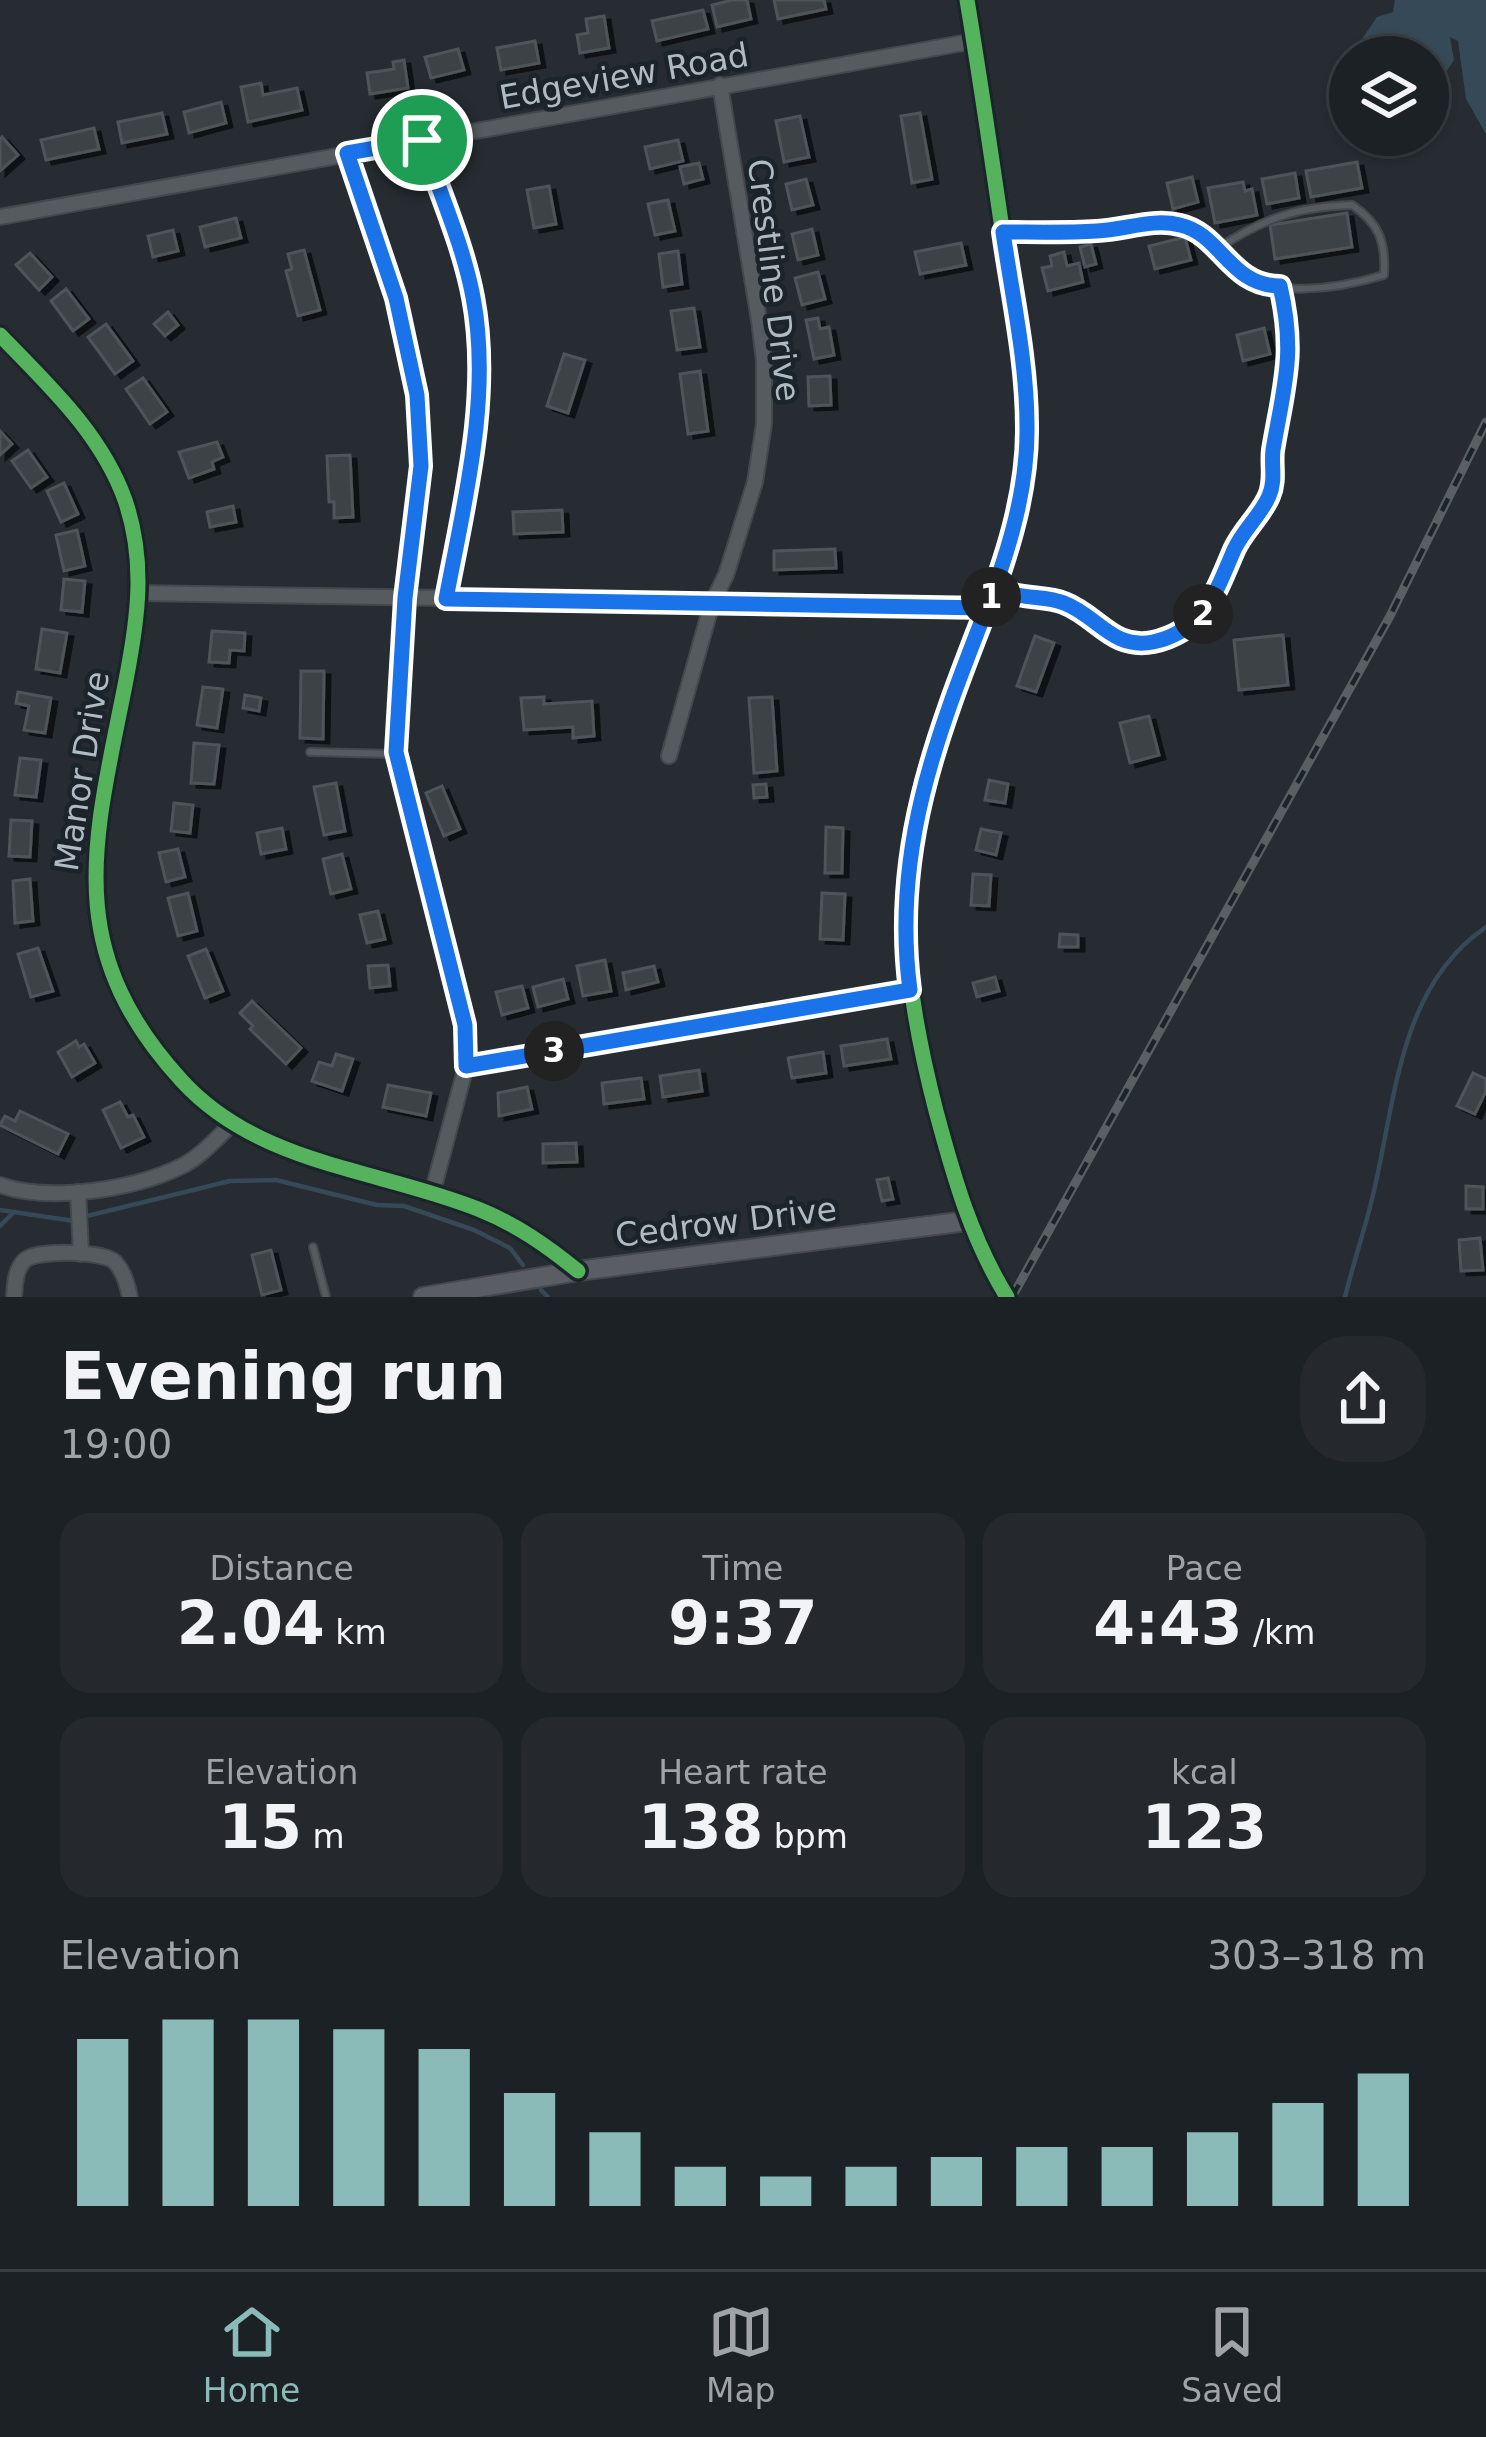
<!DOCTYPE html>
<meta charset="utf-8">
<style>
:root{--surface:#1c2125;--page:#25292d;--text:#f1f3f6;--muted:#a0a3a7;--line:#3a3e42;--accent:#8bbbb9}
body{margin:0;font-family:"DejaVu Sans",sans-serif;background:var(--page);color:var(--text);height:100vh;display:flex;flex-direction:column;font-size:45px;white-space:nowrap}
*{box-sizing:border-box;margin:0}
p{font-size:39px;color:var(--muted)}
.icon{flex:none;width:66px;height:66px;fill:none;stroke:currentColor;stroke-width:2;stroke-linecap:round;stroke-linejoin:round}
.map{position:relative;height:1297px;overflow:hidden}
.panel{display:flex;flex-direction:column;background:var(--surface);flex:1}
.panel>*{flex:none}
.fabs{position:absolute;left:1329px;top:36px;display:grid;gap:24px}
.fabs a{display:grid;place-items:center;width:120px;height:120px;border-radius:50%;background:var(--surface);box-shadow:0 3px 9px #0004,0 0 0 3px var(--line);font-size:60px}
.pin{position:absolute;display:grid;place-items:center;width:102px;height:102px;color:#fff;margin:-51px;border:6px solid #fff;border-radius:50%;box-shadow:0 3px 12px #0007}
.km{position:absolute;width:60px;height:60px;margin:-30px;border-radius:50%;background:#222;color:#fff;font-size:33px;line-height:60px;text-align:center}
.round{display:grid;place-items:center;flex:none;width:126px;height:126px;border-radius:48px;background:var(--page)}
.head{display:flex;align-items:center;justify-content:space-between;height:204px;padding:0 60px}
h1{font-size:66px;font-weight:800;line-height:90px}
.stats{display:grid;grid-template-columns:repeat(3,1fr);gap:18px;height:204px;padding:12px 60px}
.stats div{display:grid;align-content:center;border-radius:30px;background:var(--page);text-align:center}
.stats b{font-size:60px;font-weight:800}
.stats small{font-size:33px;font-weight:400}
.stats p{font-size:33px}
.chart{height:336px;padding:24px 60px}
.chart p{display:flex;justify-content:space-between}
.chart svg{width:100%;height:216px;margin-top:12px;stroke:var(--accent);stroke-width:6}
.tab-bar{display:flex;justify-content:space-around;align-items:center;height:168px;border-top:3px solid var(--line);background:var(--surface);font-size:33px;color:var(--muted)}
.tab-bar a{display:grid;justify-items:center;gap:6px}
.tab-bar .current{color:var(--accent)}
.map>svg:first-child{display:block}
.water{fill:#354956}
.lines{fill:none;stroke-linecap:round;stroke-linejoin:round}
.stream{stroke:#354956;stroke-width:4.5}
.building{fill:#3e4347;stroke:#4e5459;stroke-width:3;filter:url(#shadow)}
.lane-casing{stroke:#44484c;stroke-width:10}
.street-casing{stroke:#44484c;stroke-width:18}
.secondary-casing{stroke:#44484c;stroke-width:22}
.lane{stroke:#565b5f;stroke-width:6}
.street{stroke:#565b5f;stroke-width:14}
.secondary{stroke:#5a5e64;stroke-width:18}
.rail-casing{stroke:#5a5f62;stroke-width:9}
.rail{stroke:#1b242a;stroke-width:4.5;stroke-dasharray:14;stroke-linecap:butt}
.cycleway-casing{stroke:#1b242a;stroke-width:22}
.cycleway{stroke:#56b35d;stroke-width:15}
.route-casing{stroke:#fff;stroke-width:24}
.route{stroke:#1a73e8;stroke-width:15}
.labels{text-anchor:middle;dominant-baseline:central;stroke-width:9;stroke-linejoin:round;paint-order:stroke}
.street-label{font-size:33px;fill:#b0bac2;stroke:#1b242a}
</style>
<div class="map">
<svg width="1486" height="1297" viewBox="0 0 1486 1297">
<defs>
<filter id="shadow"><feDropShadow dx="6" dy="4" stdDeviation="0" flood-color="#0009"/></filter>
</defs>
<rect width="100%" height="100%" fill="#262c31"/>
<path class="water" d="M1395,0h91v134l-20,-35 -8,-58 -8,-4 4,23 -8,12 -18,-3v-12h-27l-12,-4 -13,4 -1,-7 -13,-11 15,-22 16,-5z"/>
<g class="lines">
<g class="stream">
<path d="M0,1210l74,11"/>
<path d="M87,1216l143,-35 46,-1 101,25 27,1 70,24 36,18 13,17"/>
<path d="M0,1226l12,-12"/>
<path d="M541,1290l7,7"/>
<path d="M1345,1297c8,-33 19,-65 27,-98 24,-96 25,-211 114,-272"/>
</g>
</g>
<g class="building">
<path d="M732,0h15l4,19 -34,8 -5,-22z"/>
<path d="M774,0h50l2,9 -48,10z"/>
<path d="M703,10l5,19 -51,12 -5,-20z"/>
<path d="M604,16l5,32 -29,5 -3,-18 11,-2 -2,-14z"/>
<path d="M535,41l4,22 -38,7 -4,-22z"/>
<path d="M458,49l6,21 -33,8 -6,-21z"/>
<path d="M404,60l4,28 -38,6 -3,-21 27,-4 -1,-7z"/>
<path d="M261,83l2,12 34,-7 5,22 -54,12 -7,-35z"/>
<path d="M221,102l5,21 -37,10 -5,-21z"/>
<path d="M162,113l5,21 -45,9 -4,-21z"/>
<path d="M920,113l12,66 -20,4 -11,-67z"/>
<path d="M800,116l9,41 -25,5 -8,-41z"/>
<path d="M94,128l5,21 -53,11 -5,-20z"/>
<path d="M2,137l16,18 -18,16v-32z"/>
<path d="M678,140l5,21 -33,8 -5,-22z"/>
<path d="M1357,162l5,26 -51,9 -5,-26z"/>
<path d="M699,163l4,16 -19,5 -4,-17z"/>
<path d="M1295,173l4,25 -32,6 -5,-25z"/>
<path d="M1192,177l6,25 -25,7 -6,-26z"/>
<path d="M806,179l7,26 -21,5 -6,-26z"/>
<path d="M1243,182l2,9 7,-2 5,26 -42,8 -7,-35z"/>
<path d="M549,186l7,38 -22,4 -7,-38z"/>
<path d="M668,200l7,31 -20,4 -7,-31z"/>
<path d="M1347,213l5,34 -77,12 -5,-34z"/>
<path d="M236,218l5,20 -36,9 -5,-20z"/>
<path d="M812,229l6,26 -20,5 -6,-26z"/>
<path d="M173,230l5,21 -25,6 -5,-21z"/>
<path d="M1185,237l6,23 -36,9 -6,-23z"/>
<path d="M961,243l5,22 -46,9 -5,-22z"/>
<path d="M1091,244l5,20 -11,3 -5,-20z"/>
<path d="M304,250l16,60 -22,6 -12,-45 6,-2 -4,-15z"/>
<path d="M678,251l4,33 -19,3 -4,-33z"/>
<path d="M1064,252l3,14 12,-3 4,19 -35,9 -6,-23 10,-2 -2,-10z"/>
<path d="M30,253l22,24 -13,13 -23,-25z"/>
<path d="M818,272l7,27 -23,6 -7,-27z"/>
<path d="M66,289l23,30 -16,12 -22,-30z"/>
<path d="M694,308l6,39 -23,3 -6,-39z"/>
<path d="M168,312l10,13 -13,11 -11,-12z"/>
<path d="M818,318l2,11 9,-2 5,28 -20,4 -8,-39z"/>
<path d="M106,324l27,37 -18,13 -27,-37z"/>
<path d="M1264,328l6,26 -27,7 -6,-26z"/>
<path d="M564,354l21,6 -17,53 -21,-7z"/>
<path d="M700,371l8,60 -20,3 -8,-60z"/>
<path d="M830,376l1,29 -22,1 -1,-29z"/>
<path d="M143,378l24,34 -17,12 -24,-35z"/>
<path d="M0,431l12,13 -12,11z"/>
<path d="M217,442l6,15 -11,5 2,7 -25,9 -10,-26z"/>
<path d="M28,450l19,27 -16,11 -19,-27z"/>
<path d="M350,455l3,62 -19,1v-16h-5l-2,-46z"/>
<path d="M64,483l14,31 -17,8 -14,-31z"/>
<path d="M233,506l3,16 -26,5 -3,-15z"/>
<path d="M562,510l1,22 -49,2 -1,-22z"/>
<path d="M77,530l8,36 -21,5 -8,-36z"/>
<path d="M835,549l1,19 -62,2v-19z"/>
<path d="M64,579l21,2 -3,31 -21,-2z"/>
<path d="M42,629l25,4 -7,40 -24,-4z"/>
<path d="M212,631l33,2 -1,18 -14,-1 -1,13 -20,-1z"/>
<path d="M1283,635l5,50 -49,5 -5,-50z"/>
<path d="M1035,636l19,7 -18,49 -19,-6z"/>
<path d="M301,671h23l-1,68 -23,-1z"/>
<path d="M203,687l20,2 -6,39 -20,-3z"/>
<path d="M18,692l33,6 -6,35 -21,-3 5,-24 -13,-3z"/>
<path d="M245,695l16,3 -2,13 -16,-3z"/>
<path d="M544,697v7l48,-3 2,35 -21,2v-11l-49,3 -3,-32z"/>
<path d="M772,697l5,74 -23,2 -5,-75z"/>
<path d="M1149,716l10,39 -29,8 -10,-40z"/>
<path d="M194,743l25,2 -5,39 -23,-1z"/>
<path d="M20,758l21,2 -5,37 -21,-2z"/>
<path d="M989,780l19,4 -3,19 -20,-3z"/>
<path d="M336,783l9,48 -21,4 -10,-48z"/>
<path d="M766,784l1,13 -13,1 -1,-13z"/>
<path d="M442,786l18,43 -16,7 -18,-43z"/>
<path d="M174,803l19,2 -3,28 -19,-2z"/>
<path d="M11,820l21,1 -2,36 -21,-1z"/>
<path d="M826,827l17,1 -1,45h-17z"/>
<path d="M282,828l4,21 -25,5 -4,-21z"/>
<path d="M981,829l20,4 -5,22 -20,-5z"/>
<path d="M178,849l7,28 -19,5 -7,-29z"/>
<path d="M342,854l9,35 -20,5 -8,-35z"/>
<path d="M973,874l18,1 -2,31 -18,-1z"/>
<path d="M30,879l3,42 -18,2 -2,-42z"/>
<path d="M188,893l9,38 -19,5 -10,-38z"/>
<path d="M822,893l23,1 -2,46 -23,-1z"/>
<path d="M378,911l7,28 -18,4 -7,-28z"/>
<path d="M1060,934l18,1v12h-19z"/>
<path d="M38,948l15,43 -22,6 -13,-43z"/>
<path d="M206,949l17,42 -18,7 -17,-42z"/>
<path d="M605,960l6,31 -28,5 -6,-30z"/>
<path d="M388,965l2,21 -20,2 -2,-22z"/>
<path d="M654,966l4,16 -32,8 -3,-17z"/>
<path d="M995,977l4,14 -22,6 -4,-14z"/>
<path d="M563,979l5,20 -30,8 -5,-20z"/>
<path d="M522,986l6,22 -26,7 -6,-23z"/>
<path d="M252,1001l49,47 -15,16 -36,-35 3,-3 -13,-13z"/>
<path d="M887,1039l4,20 -47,7 -3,-20z"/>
<path d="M76,1041l3,6 5,-3 11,19 -23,14 -14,-25z"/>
<path d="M823,1052l3,21 -34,5 -4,-20z"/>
<path d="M336,1054l17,5 -11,32 -30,-10 7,-19 13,4z"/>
<path d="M699,1070l3,21 -39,6 -3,-21z"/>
<path d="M1473,1073l13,6v12l-11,23 -18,-8z"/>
<path d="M641,1078l3,21 -40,5 -2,-21z"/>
<path d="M388,1085l43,8 -5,23 -43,-9z"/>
<path d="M527,1087l5,22 -33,7 -1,-23z"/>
<path d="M120,1102l8,15 5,-2 11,22 -23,11 -18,-38z"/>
<path d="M20,1111l48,23 -10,20 -58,-29 5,-9 10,5z"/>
<path d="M576,1143l1,19 -34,1v-19z"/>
<path d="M888,1178l5,21 -11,2 -5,-21z"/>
<path d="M1466,1186l17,1v22h-17z"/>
<path d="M1480,1238l3,32 -22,1 -2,-31z"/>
<path d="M271,1250l10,40 -19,5 -10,-40z"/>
</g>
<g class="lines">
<defs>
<g id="lane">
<path d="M1006,231c31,1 63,3 94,0 25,-2 48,-11 74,-8 27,4 39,26 58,44 36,34 109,21 152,8 2,-33 -5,-52 -32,-70 -58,2 -89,14 -137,45"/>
<path d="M1002,583l8,10c18,6 37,3 54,10 34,13 48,47 89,39 51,-11 62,-50 81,-92 9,-20 27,-35 35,-54 7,-16 1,-30 4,-46 11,-66 23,-95 7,-164"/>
<path d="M310,752l83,2"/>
<path d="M313,1247l13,50"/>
</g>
<g id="street">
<path d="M422,140c17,51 41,104 51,157 19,96 -10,208 -27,302"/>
<path d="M347,153l49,145 21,97 4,71 -16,132 -9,153 71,296 -1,19 -34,128"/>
<path d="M0,217l974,-176"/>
<path d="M140,593l847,14"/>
<path d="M669,756l43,-153 14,-28 29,-93 9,-58v-63l-5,-41 -39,-235"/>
<path d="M466,1066l444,-76"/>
<path d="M0,1185c50,18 135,4 182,-19 19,-10 34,-27 50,-42"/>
<path d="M78,1192l3,62"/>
<path d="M14,1297c1,-12 1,-27 10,-36 11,-12 80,-10 91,1 9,10 12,22 15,35"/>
</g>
<g id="secondary">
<path d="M967,0c15,90 28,180 41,270 10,62 24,126 18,190 -10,102 -61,197 -93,293 -43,125 -29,234 3,358 18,67 35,127 71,186"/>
<path d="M0,335c48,50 101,98 125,165 21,61 13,118 1,180 -31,159 -67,267 56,401 77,84 196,88 296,128 38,15 69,37 100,62"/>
<path d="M423,1297l155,-26 389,-50"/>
</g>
</defs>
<use href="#lane" class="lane-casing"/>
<use href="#street" class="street-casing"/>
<use href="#secondary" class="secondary-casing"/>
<use href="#lane" class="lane"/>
<use href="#street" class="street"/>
<use href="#secondary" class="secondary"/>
<defs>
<path id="rail" d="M1012,1297l378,-681 96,-194"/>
</defs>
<use href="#rail" class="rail-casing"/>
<use href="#rail" class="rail"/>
<defs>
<g id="cycleway">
<path d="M967,0c15,90 28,180 41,270 10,62 24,126 18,190 -10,102 -61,197 -93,293 -43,125 -29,234 3,358 18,67 35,127 71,186"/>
<path d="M0,335c48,50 101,98 125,165 21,61 13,118 1,180 -31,159 -67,267 56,401 77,84 196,88 296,128 38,15 69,37 100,62"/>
</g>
</defs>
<use href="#cycleway" class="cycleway-casing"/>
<use href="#cycleway" class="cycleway"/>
</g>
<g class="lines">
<defs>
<path id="route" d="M422,140c17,51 41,104 51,157 19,99 -9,206 -27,302l541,9c22,-58 41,-120 40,-182 0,-65 -15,-131 -24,-194 31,0 62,1 94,-1 28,-1 55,-13 83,-6 41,9 50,61 100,61 16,68 4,99 -7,164 -2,16 3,30 -4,46 -8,19 -26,34 -35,54 -18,42 -30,81 -81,92 -41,8 -55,-26 -89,-39 -17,-7 -36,-4 -54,-10l-12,-14c-53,137 -108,260 -88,411l-444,76 -1,-41 -69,-273 9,-154 16,-132 -4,-71 -21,-97 -49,-145 75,-13"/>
</defs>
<use href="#route" class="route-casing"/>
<use href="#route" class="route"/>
</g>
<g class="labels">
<g class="street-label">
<text transform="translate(624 76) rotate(-10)">Edgeview Road</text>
<text transform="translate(774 280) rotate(83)">Crestline Drive</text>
<text transform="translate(82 771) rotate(-81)">Manor Drive</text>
<text transform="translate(726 1222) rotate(-7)">Cedrow Drive</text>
</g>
</g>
</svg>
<div class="fabs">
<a><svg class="icon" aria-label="layers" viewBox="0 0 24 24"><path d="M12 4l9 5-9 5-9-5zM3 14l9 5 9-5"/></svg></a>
</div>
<div class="pin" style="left:422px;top:140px;background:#1e9e55"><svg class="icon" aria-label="arrive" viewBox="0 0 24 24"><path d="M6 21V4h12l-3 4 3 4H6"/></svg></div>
<b class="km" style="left:991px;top:597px">1</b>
<b class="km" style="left:1203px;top:614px">2</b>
<b class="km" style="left:554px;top:1051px">3</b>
</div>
<section class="panel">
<div class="head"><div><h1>Evening run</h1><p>19:00</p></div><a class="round"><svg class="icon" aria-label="share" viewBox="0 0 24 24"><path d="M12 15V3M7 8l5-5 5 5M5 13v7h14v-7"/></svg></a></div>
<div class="stats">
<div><p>Distance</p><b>2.04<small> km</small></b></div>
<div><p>Time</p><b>9:37</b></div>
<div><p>Pace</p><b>4:43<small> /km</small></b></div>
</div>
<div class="stats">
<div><p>Elevation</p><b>15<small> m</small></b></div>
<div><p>Heart rate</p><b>138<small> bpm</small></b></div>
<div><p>kcal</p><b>123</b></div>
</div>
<div class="chart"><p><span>Elevation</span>303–318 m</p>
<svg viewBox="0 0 160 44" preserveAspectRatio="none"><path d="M5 44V10M15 44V6M25 44V6M35 44V8M45 44V12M55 44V21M65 44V29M75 44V36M85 44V38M95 44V36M105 44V34M115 44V32M125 44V32M135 44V29M145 44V23M155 44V17"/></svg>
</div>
</section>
<nav class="tab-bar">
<a class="current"><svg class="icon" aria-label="home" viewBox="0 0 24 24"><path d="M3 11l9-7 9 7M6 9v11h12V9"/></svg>Home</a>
<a><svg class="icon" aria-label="map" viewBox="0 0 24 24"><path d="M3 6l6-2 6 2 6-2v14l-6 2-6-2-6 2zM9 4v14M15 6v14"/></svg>Map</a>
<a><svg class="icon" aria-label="saved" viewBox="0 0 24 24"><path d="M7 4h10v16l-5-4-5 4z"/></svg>Saved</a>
</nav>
